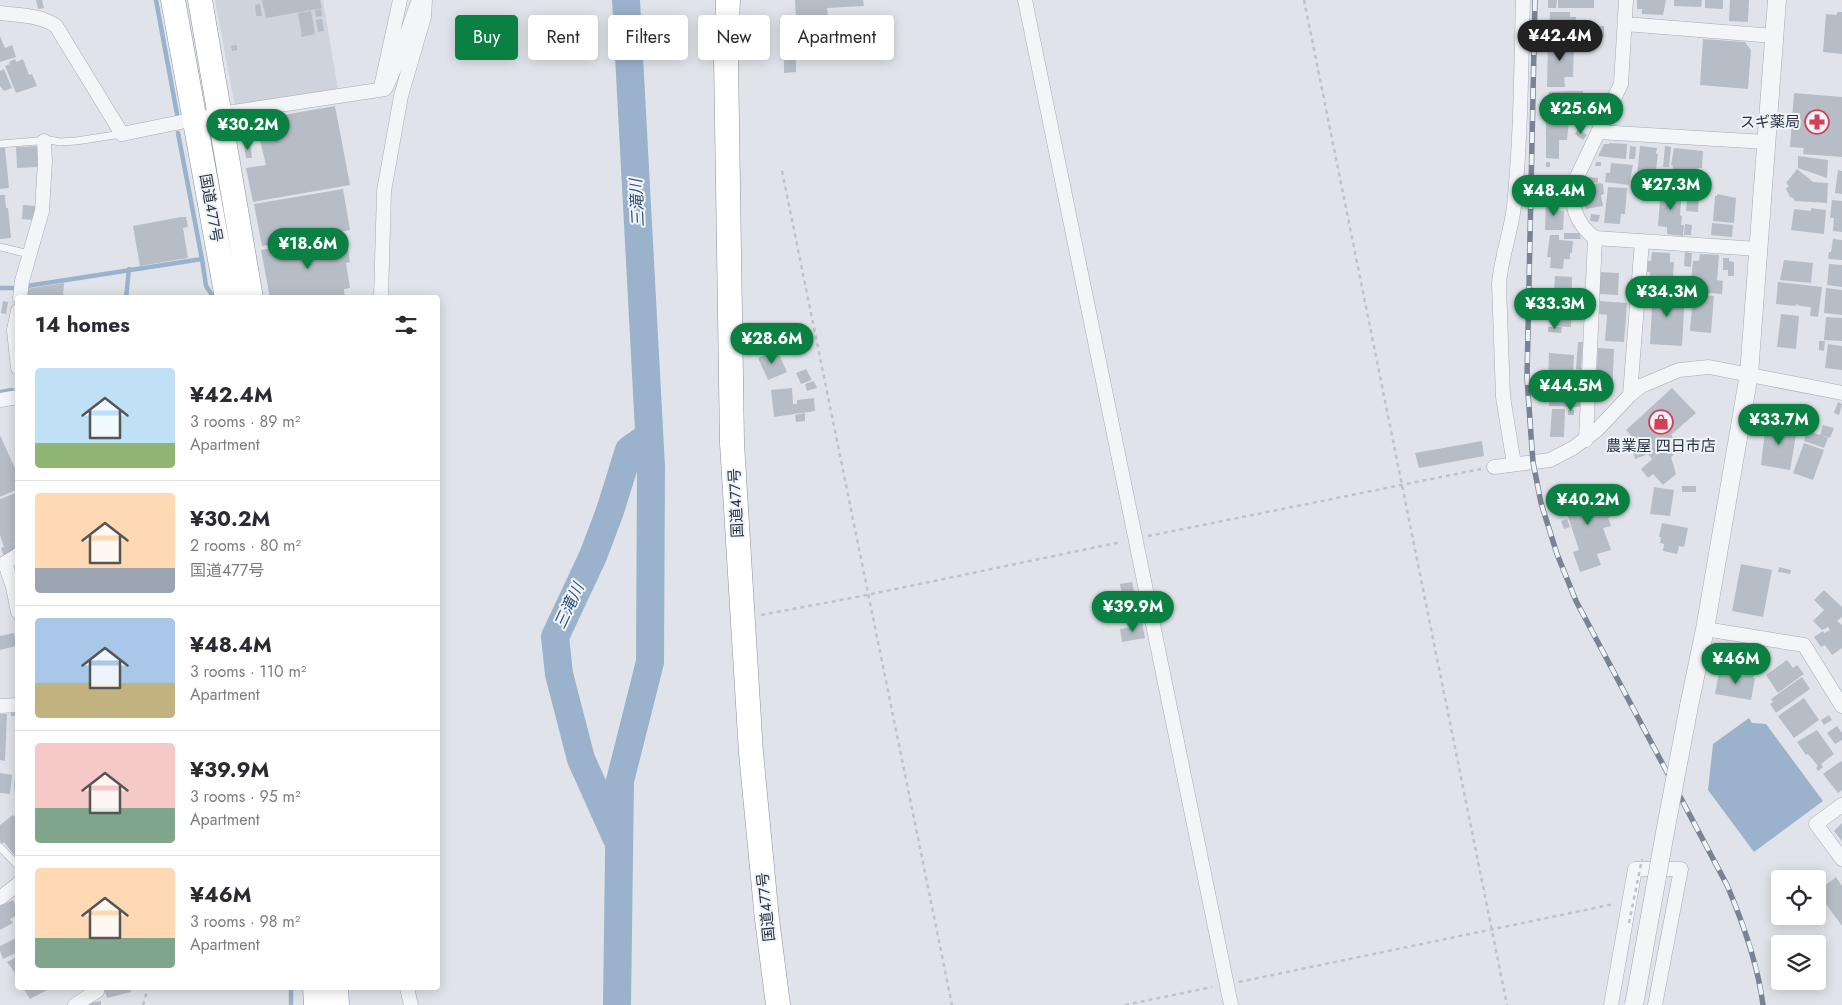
<!DOCTYPE html>
<meta charset="utf-8">
<style>
:root{--surface:#fff;--page:#f7f7f7;--text:#2b2b33;--muted:#7c7c81;--line:#e1e1e2;--accent:#0b8043}
body{margin:0;font-family:Jost,"Noto Sans JP",sans-serif;background:var(--page);color:var(--text);height:100vh;display:flex;flex-direction:column;font-size:19px;white-space:nowrap}
*{box-sizing:border-box;margin:0}
p{font-size:16px;color:var(--muted)}
.icon{flex:none;width:28px;height:28px;fill:none;stroke:currentColor;stroke-width:2;stroke-linecap:round;stroke-linejoin:round}
.map{position:relative;flex:1;overflow:hidden}
.sheet{position:absolute;left:15px;top:295px;width:425px;height:695px;display:flex;flex-direction:column;background:var(--surface);border-radius:5px;box-shadow:0 2px 12px #0003}
.sheet>*{flex:none}
.banner{position:absolute;left:455px;top:15px;width:475px;height:45px;display:flex;gap:10px}
.controls{position:absolute;left:1771px;top:870px;display:grid;gap:10px}
.controls a{display:grid;place-items:center;width:55px;height:55px;border-radius:5px;background:var(--surface);box-shadow:0 2px 12px #0003;font-size:25px}
.price{position:absolute;translate:-50% -42px;padding:0 11px;border-radius:18px;background:var(--accent);color:#fff;font-size:16px;line-height:32px;filter:drop-shadow(0 1px 2px #0008)}
.price::after{content:'';position:absolute;left:50%;top:30px;width:15px;height:11px;margin-left:-8px;background:inherit;clip-path:polygon(0 0,100% 0,50% 100%)}
.price.selected{background:#222;color:#fff}
ul{padding:0;list-style:none}
li{display:flex;align-items:center;gap:15px;height:125px;padding:0 20px}
li+li{border-top:1px solid var(--line)}
li span{display:grid;place-items:center;flex:none;width:140px;height:100px;border-radius:5px;color:#555}
li>.icon{margin-inline-start:auto}
span .icon{width:60px;height:60px;fill:#fffc;stroke-width:1}
li b{font-size:21px}
h2{display:flex;justify-content:space-between;align-items:center;height:60px;padding:0 20px;font-size:21px}
.tag{padding:0 18px;border-radius:5px;background:var(--surface);box-shadow:0 2px 12px #0003;font-size:18px;line-height:45px}
.tag.selected{background:var(--accent);color:#fff}
.map>svg:first-child{display:block}
</style>
<div class="map">
<svg width="1842" height="1005" viewBox="0 0 1842 1005">
<rect width="100%" height="100%" fill="#e0e4ea"/>
<path fill="#ced3dc" d="M215,0h108l15,89 -103,18z"/>
<path fill="#9ab2cb" d="M1749,718l3,5 14,1 57,77 -69,51 -46,-62 5,-46z"/>
<g fill="none" stroke-linecap="round" stroke-linejoin="round">
<path stroke="#9ab2cb" stroke-width="4.5" d="M156,0l21,114
M178,133l24,126 4,27 8,12
M0,288h14l188,-29
M126,298l3,-29
M0,392l12,-2
M291,988v17"/>
<path stroke="#9ab2cb" stroke-width="28" d="M616,837l-35,-78 -22,-85 -4,-37 38,-81 17,-45 19,-61 20,-14
M617,1005l3,-224 30,-119 1,-195 -25,-467"/>
</g>
<path fill="#b7bdc7" d="M36,0h6l2,8 -6,1z
M262,0h58l2,8 -56,10z
M795,0h68l1,6 -37,2 1,9 -32,2z
M1548,0h9l-1,8h-8z
M1558,0h36v8h-36z
M1637,0h29l-3,15 -21,-1v-5h-5z
M1674,0h28l-1,7 -27,-1z
M1705,0h18v9l-18,-1z
M1730,0h19l-1,22 -19,-1z
M260,4l2,12h-6l-1,-11z
M321,9l1,7 -6,1 -1,-7z
M311,11l4,23 -13,3 -4,-24z
M1550,12h20v5h6v19h-27z
M1837,12h5v42l-19,-2 3,-38 11,1z
M322,19l2,12 -6,1 -2,-12z
M1594,26h10v11h-10z
M0,36l5,12 7,-3 4,12 -16,5z
M1703,39l42,3 6,8 -3,39 -48,-4z
M1548,40l26,1 -1,36h-9l1,10h-18z
M237,45v5l-5,1 -1,-5z
M784,45h12v27l-12,1z
M15,59l1,3 7,-3 6,16 3,-1 5,12 -21,7 -11,-27 5,-2 -1,-2z
M4,69l8,19 -8,3 -4,-5v-15z
M1569,91h14v13h-11v13l-23,-1v-24z
M1794,93l48,4v60l-39,-3 1,-6 -14,-1z
M335,106l15,79 -97,17 -7,-34 20,-3 -11,-45z
M1546,122h23l-2,18h-8v19l-13,-1z
M1578,129l9,6 -4,5 -8,-6z
M250,143l2,15h-6l-2,-14z
M1609,143l18,1 -1,15 -28,-3 6,-12h5z
M40,146v13h-3l1,8 -21,1 -1,-21z
M1630,146l6,1 -1,12h-6z
M1640,146l17,2 -1,6h2l-4,32 -18,-1z
M1665,146l6,1 -2,20h-6z
M0,148h5l4,40 -9,1z
M1674,148l29,3 -1,17h-4l-2,20 -25,-2 2,-20 -2,-1z
M1798,156l30,4 -1,18 -29,-10z
M1546,162h4v5h-4z
M1596,162h5v4h-6z
M1611,163l22,2 -4,20 -24,-3 1,-9h4z
M1664,169l7,1 -1,15 -8,-1z
M1797,169l16,13 15,1 -1,20 -32,-2 -2,-3 -3,-1 -4,-8 3,-3 -3,-3z
M1838,170l4,1v23l-7,-1z
M1588,177l10,1v5l-11,-1z
M1600,183l3,1 1,10 -3,1 2,11 -17,3 -3,-24z
M1608,187l19,1 -2,26h-4l-1,10 -16,-1z
M1553,188l10,2 -1,6 -12,-3z
M1661,188l21,1 -2,26 2,1 -1,9h3l-1,11 -16,-2v-7l-9,-1z
M343,189l7,41 -88,16 -8,-42z
M1688,191h11l-1,21 -12,-1z
M1717,194l19,4 -2,25 -21,-2 2,-25h2z
M0,195h5l1,13h2l3,30 -11,1z
M1832,200l10,1v31l-9,-1 1,-13h-4z
M1546,202h12v8l6,1 -1,19h-18z
M23,205l14,1 -2,14 -13,-1z
M1811,208l15,2 -2,24 -33,-4 3,-21 17,2z
M1591,214l9,1 -2,7 -8,-1z
M181,217h5l2,10 -5,1 5,30 -48,8 -7,-40z
M1712,223l21,2 -1,12 -21,-2z
M1685,224l7,1 -1,10h-7z
M1564,233h15l2,6h-17z
M1550,235h9v5l14,1 -1,12h-2v6h-6l-1,10 -13,-1 1,-11h-4z
M346,236l4,26 -4,1 4,25 -6,1 1,9h-75l-9,-48z
M1833,239l9,1v20l-14,-1 1,-7h2z
M1652,252l18,1v9h4l-2,28 -23,-2 1,-16h-3l1,-11h3z
M1685,252l7,1 -1,14 -7,-1z
M1700,254l19,1 -2,25 6,1 -1,13 -32,-3 3,-30h6z
M1723,258h6v3l5,1v14h-6v-6h-5z
M1784,260l29,3 -2,20 -31,-3z
M1829,264l13,1v22l-15,-2z
M1600,272l19,1 -1,22 -19,-1z
M1555,276l17,1 -1,50 -19,-1z
M1778,282l44,5 -4,30 -8,-1 1,-9 -12,-1v-1l-3,-1v2l-20,-2z
M64,283l-1,15h-38l1,-9z
M1826,288l16,2v25l-18,-2z
M1653,289l32,3 -3,54 -32,-2z
M1693,294l21,2 -3,37 -21,-2z
M3,301l5,1 -2,12 -5,-1z
M1600,301l27,2 -3,39 -19,-1 2,-26 -8,-1z
M1781,314l18,2 -3,33 -19,-2z
M1826,317l16,1v23l-18,-1z
M1548,327h14l-1,6 -13,-1z
M1819,341h6l-1,10 -5,-1z
M1578,342h5l-2,28 -5,-1z
M1828,344l14,2v24l-17,-2z
M1598,348l16,1 -2,46 -17,-1z
M777,350l10,22 -19,8 -10,-22z
M1549,353l25,2 -1,24 -25,-1z
M806,369l6,11 -11,4 -5,-11z
M814,381l3,7 -10,3 -2,-7z
M1562,386l19,1 -1,20 -31,-1 1,-17 12,1z
M792,388l1,16h4v-4l17,-2 1,13 -41,6 -3,-27z
M1672,388l24,25 -25,22 3,3 -22,21 -4,-5 -13,5 -5,-17 5,-1 -9,-11z
M1838,402l4,2 -3,11 -5,-2z
M1552,409h13l-1,28h-14z
M1568,410h6v5h-6z
M805,413v8l-9,1 -1,-7z
M1779,421l11,1 -1,6 8,2 -7,40 -29,-5 5,-43 7,1v2l5,1z
M1823,425l11,3 -4,10 -9,-3 7,3 -4,10 -20,-7 3,-10 13,4z
M0,435l18,40v14l-18,8z
M1676,438l7,8 -12,11 5,17 -13,11 -10,-11 -5,4 -7,-9z
M1482,441l2,15 -65,12 -4,-15z
M1804,443l20,7 -11,30 -20,-7z
M1598,486l13,31 -3,1 3,8 -8,2 8,22 -14,4 4,11 -21,7 -7,-20 6,-2 -17,-52z
M1682,486h14v6h-14z
M1654,487l20,3 -4,26 -20,-2z
M16,493l2,6v43l-4,1 3,9 -13,5 -3,-9 3,-1 -4,-12v-36z
M1567,519l3,8 -6,2 -3,-8z
M1662,523l26,5 -4,19 -5,-1 -2,8 -14,-3 1,-7 -4,-1 1,-6h-2z
M1741,564l31,6 -9,47 -31,-6z
M1779,567l12,3 -1,4 -12,-2z
M1132,582l4,18 -13,2 -3,-18z
M1824,590l18,17v10l-5,4 5,4v23l-10,7 -7,-10 -4,2 -7,-10 9,-6 1,2 6,-3 -2,-3 -6,3 -9,-9 11,-11 -10,-10z
M1142,623l3,15 -23,4 -2,-13 17,-3 -1,-2z
M14,633l2,13 -16,4v-14z
M1787,660l6,8 4,-3 7,9 -26,19 -12,-18z
M1745,670l10,1 -2,7h2l-4,22 -36,-6 4,-22 25,4z
M1802,677l8,12 -34,24 -6,-9 3,-2 -2,-3z
M1804,698l15,22 -25,18 -16,-22z
M11,711h7v5h-7z
M0,714h7l-2,47 -5,-1z
M1829,715l3,5 -8,5 -3,-5z
M1837,726l5,7v7l-7,4 -8,-11z
M1817,730l17,24 -13,10 2,3 -5,4 -2,-3 2,-2 -10,-12 -2,1 -9,-13z
M1841,761l1,1v28l-4,3 -15,-19z
M0,773l12,2 -2,19 -10,-1z
M14,782h4v27h-2z
M13,815l5,6v39l-14,-18 -2,2 -2,-3v-16z
M1842,823v18l-8,-10z
M1836,877l6,9v40l-24,-33v-2z
M13,900l5,9 -1,6 -7,4 3,4 -13,7v-24z
M18,937v15l-15,7 -3,-8v-5z
M18,956v21l-11,-15z
M23,988h28l-21,11z
M104,988h26l1,4 -24,6z
M101,1001v4h-12v-2z"/>
<g fill="none" stroke-linecap="round" stroke-linejoin="round">
<g stroke="#a5abb4" stroke-width="8">
<path id="service" d="M0,144l50,-4 10,2 16,-1 46,-7
M0,247l29,7
M0,847l18,19"/>
</g>
<g stroke="#a5abb4" stroke-width="15">
<path id="minor" d="M1025,0l206,1005
M1626,0l-5,84 -46,97c-7,22 2,44 20,57l163,11
M0,13c18,2 41,2 56,13l66,108 98,-20 165,-25c15,-28 22,-60 34,-89
M1625,24l149,12
M381,87l19,-87
M1598,132l168,10
M20,298l2,-17 20,-70 3,-50 -1,-20
M381,298l3,-107 17,-95 23,-79 1,-17
M18,311l-4,19 4,38
M1630,395l12,-154
M0,400l18,-3
M1586,440l9,-202
M1514,464l-11,-67 -4,-113c2,-27 12,-51 15,-78 7,-68 7,-137 9,-206
M1494,467l56,-7 23,-12 24,-18 33,-35 11,-9 38,-16 30,-3 133,26
M18,555l-13,8 8,24 5,25
M1705,629l99,16 38,61
M0,706l18,-1
M1842,805l-26,19 26,35
M0,898l18,-14
M407,988l4,17
M75,1005l22,-14 -1,-3
M1611,1005l24,-136h46l-26,136"/>
</g>
<g stroke="#a5abb4" stroke-width="19">
<path id="tertiary" d="M1689,706l16,-77 44,-255 28,-374"/>
</g>
<g stroke="#8791a1" stroke-width="25">
<path id="trunk" d="M173,0l54,298
M200,0l51,298
M728,0l-2,58 6,385 19,310 16,166 11,86
M315,988l1,17
M336,988l1,17"/>
</g>
<path stroke="#bec2c9" stroke-width="2.5" stroke-dasharray="4 4" stroke-linecap="butt" d="M1304,0l203,1005
M782,171l170,834
M1148,536l333,-67
M761,615l106,-20 254,-53
M1239,982l375,-78
M143,1005l5,-17
M1125,1005l87,-18"/>
<use href="#service" stroke="#f3f5f8" stroke-width="7"/>
<use href="#minor" stroke="#f3f5f8" stroke-width="14"/>
<use href="#tertiary" stroke="#f3f5f8" stroke-width="18"/>
<use href="#trunk" stroke="#fff" stroke-width="24"/>
<g stroke="#798394" stroke-width="5.5">
<path id="rail" d="M1535,0l-8,378 4,57 2,27 8,41 16,51 19,47 151,284c16,38 31,79 36,120"/>
</g>
<use href="#rail" stroke="#f0f3f7" stroke-width="4" stroke-dasharray="11" stroke-linecap="butt"/>
<g stroke="#a5abb4" stroke-width="19" stroke-linecap="butt">
<path id="tertiary-bridge" d="M1634,1005l32,-178 23,-121"/>
</g>
<path stroke="#bec2c9" stroke-width="2.5" stroke-dasharray="4 4" stroke-linecap="butt" d="M1629,923l13,-64"/>
<use href="#tertiary-bridge" stroke="#f3f5f8" stroke-width="18"/>
</g>
<defs>
<g id="pharmacy-ring" transform="scale(1.25)"><circle r="9.5" fill="#f0f3f7" stroke="#d44056" stroke-width="1.5"/><path d="M-2-6h4v4h4v4h-4v4h-4v-4h-4v-4h4Z" fill="#d44056"/></g>
<g id="shop-ring" transform="scale(1.25)"><circle r="9.5" fill="#f0f3f7" stroke="#d44056" stroke-width="1.5"/><path d="M-5-2.5h2.3a2.7 3.5 0 0 1 5.4 0H5L5.5 6h-11ZM-1.5-2.5h3a1.5 2.3 0 0 0-3 0Z" fill="#d44056"/></g>
</defs>
<g fill-rule="evenodd">
<use href="#pharmacy-ring" x="1817" y="122"/>
<use href="#shop-ring" x="1661" y="422"/>
</g>
<g text-anchor="middle" dominant-baseline="central" stroke-width="4" stroke-linejoin="round" paint-order="stroke">
<g font-size="15" fill="#283242" stroke="#f0f3f7" text-anchor="end">
<text x="1800" y="122">スギ薬局</text>
<text x="1661" y="446" text-anchor="middle">農業屋 四日市店</text>
</g>
<g font-size="15" fill="#283242" stroke="#f0f3f7">
<text transform="translate(211 208) rotate(80)">国道477号</text>
<text transform="translate(736 503) rotate(-93)">国道477号</text>
<text transform="translate(766 907) rotate(-96)">国道477号</text>
</g>
<g font-size="16" font-style="italic" fill="#305078" stroke="#f0f3f7">
<text transform="translate(637 203) rotate(-93)">三滝川</text>
<text transform="translate(569 606) rotate(-65)">三滝川</text>
</g>
</g>
</svg>
<div class="controls">
<a><svg class="icon" aria-label="locate" viewBox="0 0 24 24"><circle cx="12" cy="12" r="6"/><path d="M12 2v4M12 18v4M2 12h4M18 12h4"/></svg></a>
<a><svg class="icon" aria-label="layers" viewBox="0 0 24 24"><path d="M12 4l9 5-9 5-9-5zM3 14l9 5 9-5"/></svg></a>
</div>
<b class="price selected" style="left:1560px;top:62px">¥42.4M</b>
<b class="price" style="left:1581px;top:135px">¥25.6M</b>
<b class="price" style="left:248px;top:151px">¥30.2M</b>
<b class="price" style="left:1671px;top:211px">¥27.3M</b>
<b class="price" style="left:1554px;top:217px">¥48.4M</b>
<b class="price" style="left:308px;top:270px">¥18.6M</b>
<b class="price" style="left:1667px;top:318px">¥34.3M</b>
<b class="price" style="left:1555px;top:330px">¥33.3M</b>
<b class="price" style="left:772px;top:365px">¥28.6M</b>
<b class="price" style="left:1571px;top:412px">¥44.5M</b>
<b class="price" style="left:1779px;top:446px">¥33.7M</b>
<b class="price" style="left:1588px;top:526px">¥40.2M</b>
<b class="price" style="left:1133px;top:633px">¥39.9M</b>
<b class="price" style="left:1736px;top:685px">¥46M</b>
<div class="banner">
<a class="tag selected">Buy</a>
<a class="tag">Rent</a>
<a class="tag">Filters</a>
<a class="tag">New</a>
<a class="tag">Apartment</a>
</div>
<section class="sheet">
<h2>14 homes<svg class="icon" aria-label="filters" viewBox="0 0 24 24"><path d="M4 7h16M4 17h16"/><circle cx="9" cy="7" r="2"/><circle cx="15" cy="17" r="2"/></svg></h2>
<ul>
<li><span style="background:linear-gradient(#bfe0f5 75%,#8fb573 0)"><svg class="icon" aria-label="home" viewBox="0 0 24 24"><path d="M3 11l9-7 9 7M6 9v11h12V9"/></svg></span><div><b>¥42.4M</b><p>3 rooms · 89 m²</p><p>Apartment</p></div></li>
<li><span style="background:linear-gradient(#ffd9b3 75%,#9aa5b1 0)"><svg class="icon" aria-label="home" viewBox="0 0 24 24"><path d="M3 11l9-7 9 7M6 9v11h12V9"/></svg></span><div><b>¥30.2M</b><p>2 rooms · 80 m²</p><p>国道477号</p></div></li>
<li><span style="background:linear-gradient(#a9c7e8 65%,#c2b280 0)"><svg class="icon" aria-label="home" viewBox="0 0 24 24"><path d="M3 11l9-7 9 7M6 9v11h12V9"/></svg></span><div><b>¥48.4M</b><p>3 rooms · 110 m²</p><p>Apartment</p></div></li>
<li><span style="background:linear-gradient(#f6c9c9 65%,#7fa58c 0)"><svg class="icon" aria-label="home" viewBox="0 0 24 24"><path d="M3 11l9-7 9 7M6 9v11h12V9"/></svg></span><div><b>¥39.9M</b><p>3 rooms · 95 m²</p><p>Apartment</p></div></li>
<li><span style="background:linear-gradient(#ffd9b3 70%,#7fa58c 0)"><svg class="icon" aria-label="home" viewBox="0 0 24 24"><path d="M3 11l9-7 9 7M6 9v11h12V9"/></svg></span><div><b>¥46M</b><p>3 rooms · 98 m²</p><p>Apartment</p></div></li>
</ul>
</section>
</div>
